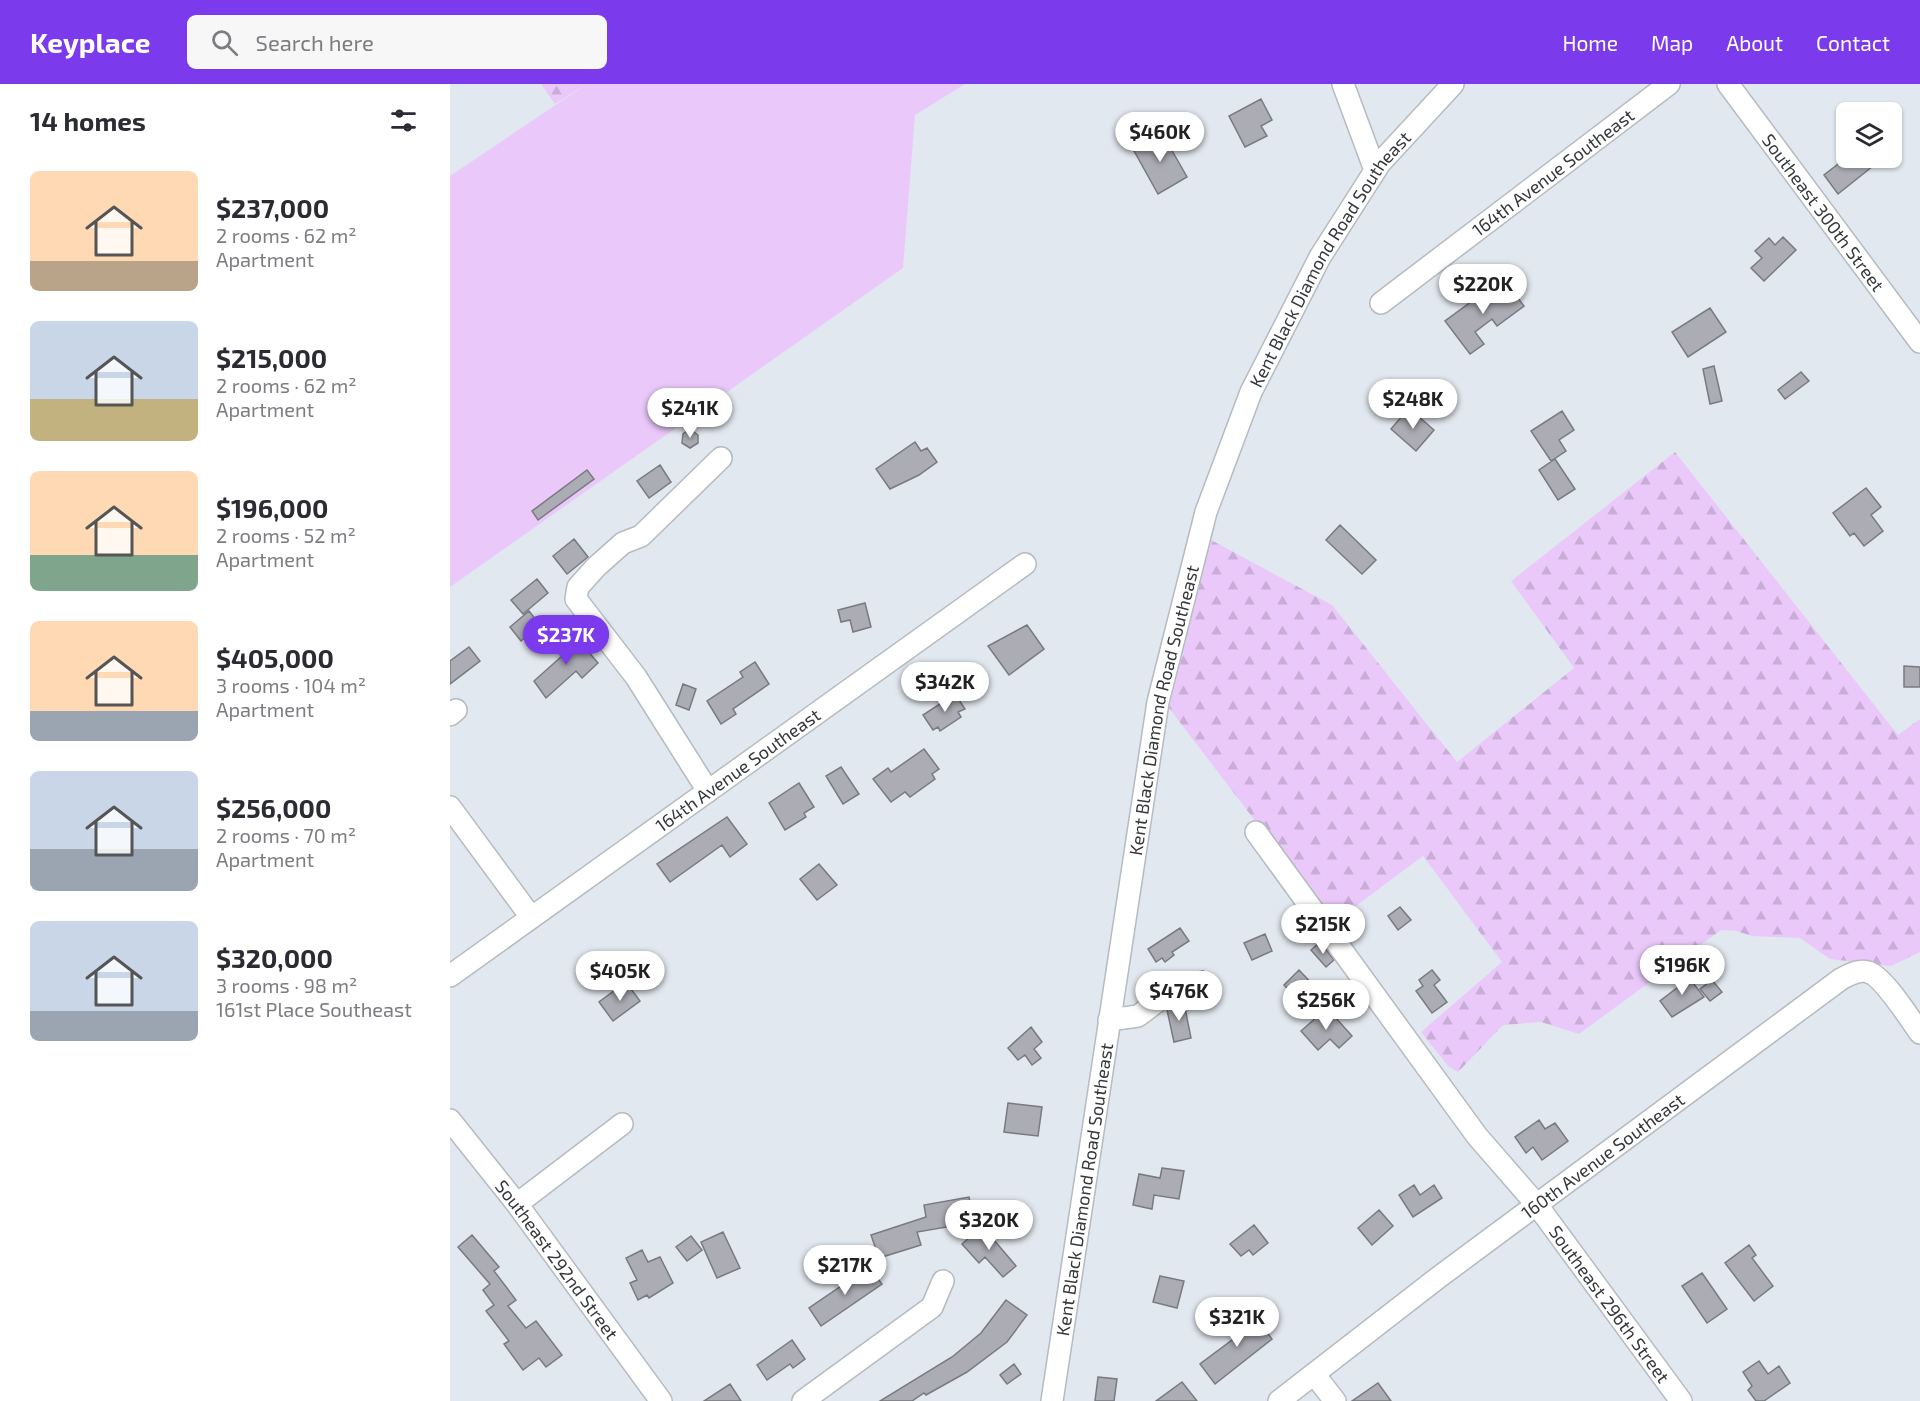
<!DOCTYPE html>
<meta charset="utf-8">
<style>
:root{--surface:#fff;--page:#f7f7f7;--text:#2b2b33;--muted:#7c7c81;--accent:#7c3aed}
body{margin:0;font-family:"Exo 2",sans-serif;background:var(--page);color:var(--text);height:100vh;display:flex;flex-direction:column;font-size:22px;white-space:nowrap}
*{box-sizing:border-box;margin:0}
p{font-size:20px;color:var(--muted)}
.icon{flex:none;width:33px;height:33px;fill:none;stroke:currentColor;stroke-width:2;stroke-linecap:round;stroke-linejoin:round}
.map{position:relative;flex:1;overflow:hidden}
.drawer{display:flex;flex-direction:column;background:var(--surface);width:450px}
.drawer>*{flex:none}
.tools{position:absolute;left:1386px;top:18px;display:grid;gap:12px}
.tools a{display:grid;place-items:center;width:66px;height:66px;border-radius:9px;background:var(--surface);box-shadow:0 2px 4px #0004;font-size:30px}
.price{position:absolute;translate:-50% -51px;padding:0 14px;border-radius:21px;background:#fff;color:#222;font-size:20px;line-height:39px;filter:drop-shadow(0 2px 3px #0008)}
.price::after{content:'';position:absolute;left:50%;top:36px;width:18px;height:14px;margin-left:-9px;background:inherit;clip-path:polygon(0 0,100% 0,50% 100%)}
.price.on{background:var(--accent);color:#fff}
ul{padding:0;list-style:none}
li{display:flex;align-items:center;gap:18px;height:150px;padding:0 30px}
li span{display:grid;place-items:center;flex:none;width:168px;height:120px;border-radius:9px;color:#555}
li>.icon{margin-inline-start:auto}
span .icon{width:72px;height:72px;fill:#fffc;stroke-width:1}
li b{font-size:26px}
h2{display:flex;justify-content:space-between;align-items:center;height:72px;padding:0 30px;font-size:26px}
header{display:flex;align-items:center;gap:36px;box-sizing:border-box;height:84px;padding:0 30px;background:var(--accent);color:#fff}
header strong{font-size:28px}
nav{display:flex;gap:33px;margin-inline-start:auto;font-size:21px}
.search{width:420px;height:54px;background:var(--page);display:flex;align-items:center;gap:15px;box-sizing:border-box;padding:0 21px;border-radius:9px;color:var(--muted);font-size:22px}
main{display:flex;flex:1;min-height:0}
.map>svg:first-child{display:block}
</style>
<header>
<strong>Keyplace</strong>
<div class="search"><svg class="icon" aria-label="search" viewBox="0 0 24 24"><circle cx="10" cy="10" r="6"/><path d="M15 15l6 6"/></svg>Search here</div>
<nav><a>Home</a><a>Map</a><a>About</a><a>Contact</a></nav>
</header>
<main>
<section class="drawer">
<h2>14 homes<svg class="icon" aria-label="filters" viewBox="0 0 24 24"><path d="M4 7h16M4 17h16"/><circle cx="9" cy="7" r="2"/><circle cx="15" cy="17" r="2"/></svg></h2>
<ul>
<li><span style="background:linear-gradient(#ffd9b3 75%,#b9a48a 0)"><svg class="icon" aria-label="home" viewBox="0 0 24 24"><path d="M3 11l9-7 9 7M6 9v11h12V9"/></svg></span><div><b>$237,000</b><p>2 rooms · 62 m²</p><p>Apartment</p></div></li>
<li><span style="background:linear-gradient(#c9d6e8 65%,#c2b280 0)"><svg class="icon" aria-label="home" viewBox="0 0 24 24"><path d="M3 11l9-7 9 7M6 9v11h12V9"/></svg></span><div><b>$215,000</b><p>2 rooms · 62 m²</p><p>Apartment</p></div></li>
<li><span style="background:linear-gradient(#ffd9b3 70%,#7fa58c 0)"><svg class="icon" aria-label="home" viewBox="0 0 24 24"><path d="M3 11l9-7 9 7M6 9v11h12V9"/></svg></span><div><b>$196,000</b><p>2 rooms · 52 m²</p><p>Apartment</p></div></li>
<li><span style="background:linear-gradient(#ffd9b3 75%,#9aa5b1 0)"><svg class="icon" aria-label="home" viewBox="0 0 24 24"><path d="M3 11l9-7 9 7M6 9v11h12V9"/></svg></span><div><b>$405,000</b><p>3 rooms · 104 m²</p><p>Apartment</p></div></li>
<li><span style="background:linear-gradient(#c9d6e8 65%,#9aa5b1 0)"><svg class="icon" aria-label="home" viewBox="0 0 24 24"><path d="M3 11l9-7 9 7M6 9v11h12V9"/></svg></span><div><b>$256,000</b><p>2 rooms · 70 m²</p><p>Apartment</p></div></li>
<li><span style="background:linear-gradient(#c9d6e8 75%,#9aa5b1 0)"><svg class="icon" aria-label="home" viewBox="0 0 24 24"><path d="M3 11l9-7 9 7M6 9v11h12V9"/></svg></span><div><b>$320,000</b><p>3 rooms · 98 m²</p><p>161st Place Southeast</p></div></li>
</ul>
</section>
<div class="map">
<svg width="1470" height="1317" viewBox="0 0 1470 1317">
<defs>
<pattern id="forest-firs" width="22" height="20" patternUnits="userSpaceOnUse" patternTransform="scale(1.5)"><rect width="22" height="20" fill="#eac9fa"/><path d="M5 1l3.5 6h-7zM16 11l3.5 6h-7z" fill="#c9add7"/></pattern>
</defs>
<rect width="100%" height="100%" fill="#e2e8ef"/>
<path fill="#eac9fa" d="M137,0h378l-50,31 -12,153 -453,319v-411z"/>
<path fill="url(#forest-firs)" d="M91,0h46l-32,20z
M1225,368l223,283 22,-16v233l-29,14 -61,-7 -30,-21 -48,-2 -16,-5 -15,-1 -142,104 -38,-12 -38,3 -45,47 -10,-6 -27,-34 81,-70 -79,-106 -90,67 -164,-215 42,-168 121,65 125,157 117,-94 -63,-87z"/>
<path fill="#acacb4" stroke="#797980" stroke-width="1.5" d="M811,15l11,21 -11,6 6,10 -22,11 -16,-31z
M712,49l25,44 -29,17 -25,-45z
M1396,74h37l-45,36 -14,-19z
M1333,153l13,13 -32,31 -13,-13 11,-10 -7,-7 14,-13 6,7z
M1048,198l9,12 5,-4 12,16 -27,20 -5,-7 -17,13 9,12 -14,10 -25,-33z
M1260,224l16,24 -38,25 -16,-25z
M1264,282l8,35 -12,3 -7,-35z
M1351,288l8,9 -24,18 -7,-9z
M959,324l25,22 -18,21 -25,-22z
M1112,327l12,19 -15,10 7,11 -15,10 -20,-30z
M240,345l8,6v8l-8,5 -8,-5 1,-9z
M465,358l6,9 6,-3 10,14 -18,13 -29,14 -14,-20z
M1105,375l20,30 -17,11 -19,-30z
M210,381l11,17 -22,16 -12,-17z
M137,386l7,9 -56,41 -6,-9z
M1416,404l15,19 -10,8 12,16 -19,15 -10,-13 -4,3 -17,-23z
M890,441l36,35 -14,14 -36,-34z
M124,455l14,18 -21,17 -14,-18z
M87,495l11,14 -25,21 -12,-14z
M415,519l6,24 -18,5 -3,-12 -9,2 -3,-12z
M79,527l11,14 -19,16 -11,-14z
M577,541l17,24 -35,26 -21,-29z
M124,551l24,28 -16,15 -6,-7 -30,27 -12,-17 28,-25 -6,-6z
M19,563l11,14 -30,23v-23z
M305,578l14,22 -36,25 3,5 -15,10 -14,-23 36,-24 -3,-5z
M1454,582l16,1v20h-16z
M233,600l13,5 -7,21 -13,-5z
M505,610l10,15 -7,3 3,5 -21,14 -2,-4 -5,3 -10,-15z
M474,665l15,20 -7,5 3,5 -25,18 -5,-5 -14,10 -18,-23 15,-11 3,4z
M391,683l18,27 -16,10 -17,-28z
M349,699l15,24 -10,6 2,4 -21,13 -16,-27z
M277,733l20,27 -17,13 -8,-12 -52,37 -13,-18z
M369,780l18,21 -20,15 -17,-21z
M950,823l11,13 -13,10 -10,-14z
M730,844l9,13 -17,11 2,3 -9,7 -3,-4 -6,4 -8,-13z
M815,850l7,17 -20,9 -8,-17z
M870,858l14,18 -8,7 -15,-17z
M849,886l18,19 -16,14 -17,-18z
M982,886l8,10 -6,5 13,17 -15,11 -16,-22 7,-5 -4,-6z
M753,887l3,18 -21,4 -3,-18z
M1236,890l18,23 -32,20 -12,-16 18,-14 -4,-5z
M1262,896l10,12 -12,9 -10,-12z
M176,898l14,19 -27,20 -14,-19z
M733,914l8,40 -17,4 -7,-32z
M877,924l25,28 -13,12 -9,-9 -12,11 -17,-19z
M581,943l11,15 -8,7 7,9 -9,7 -7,-10 -7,5 -10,-12z
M558,1019l34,4 -4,29 -34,-4z
M1089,1036l6,9 10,-6 13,18 -26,19 -9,-13 -7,6 -11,-16z
M712,1084l22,3 -5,28 -25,-4 -2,14 -19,-4 6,-31 21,4z
M964,1101l6,10 14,-10 8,13 -29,19 -14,-22z
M519,1113l3,17 -26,5 1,8 -30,5 4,13 -42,13 -8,-23 55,-18 -2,-12z
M929,1126l14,16 -21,19 -14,-17z
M804,1141l14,18 -15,12 -4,-5 -8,6 -11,-12z
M532,1142l34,40 -13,11 -18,-20 -6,6 -17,-19z
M273,1148l17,36 -23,10 -16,-36z
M22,1151l27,32 -5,4 22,29 -8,6 18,22 10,-7 26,34 -16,12 -7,-9 -16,12 -19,-26 5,-3 -23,-30 8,-6 -11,-15 7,-6 -32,-37z
M241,1152l11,14 -15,11 -11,-14z
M1299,1161l7,10 -4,3 21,28 -19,15 -29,-38z
M192,1166l6,12 12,-5 13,26 -24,15 -2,-3 -9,5 -8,-17 7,-3 -11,-22z
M419,1183l13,17 -61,42 -12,-18z
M1252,1189l25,36 -20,14 -25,-37z
M710,1192l24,5 -7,27 -24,-6z
M556,1216l21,15 -20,27 -40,30 -41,23 -2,-2 -12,8h-32l72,-44 29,-24z
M799,1225l23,30 -57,45 -15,-20 44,-33 -9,-12z
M342,1256l13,19 -12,9 -3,-4 -23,16 -10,-15z
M1309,1277l9,13 11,-8 11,17 -26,18h-8l-8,-11 4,-4 -9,-14z
M564,1280l7,10 -14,10 -7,-9z
M648,1293l19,2 -3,22h-19z
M732,1298l15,19h-41z
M928,1299l13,18h-39z
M280,1300l11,17h-37z"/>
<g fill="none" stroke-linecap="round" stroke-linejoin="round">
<g stroke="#b5bbc1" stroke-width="24">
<g id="minor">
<path d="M893,0l32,86"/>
<path id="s1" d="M1278,0l192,258"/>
<path id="s2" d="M931,219l288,-219"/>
<path d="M0,631l6,-5"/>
<path d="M258,707l-72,-114 -60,-78 2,-12 18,-20 27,-24 18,-7 80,-78"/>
<path d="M0,723l81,110"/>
<path id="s3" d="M806,748l221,304 60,69 144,196"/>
<path id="s4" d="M0,892l575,-412"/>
<path d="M659,936l29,-4 33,-25"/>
<path id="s5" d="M0,1036l67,84 144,197"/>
<path d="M67,1120l105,-80"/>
<path d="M864,1290l21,27"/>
<path d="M353,1317l129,-94 11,-26"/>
<path id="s6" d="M602,1317l106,-699 48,-190 45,-120 69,-135 60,-94 73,-79"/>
<path id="s7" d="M829,1317l160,-124 402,-298c8,-4 17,-10 27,-7 15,4 42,47 52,61"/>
</g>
</g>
<use href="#minor" stroke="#fff" stroke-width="21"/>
</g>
<g text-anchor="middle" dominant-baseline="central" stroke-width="5" stroke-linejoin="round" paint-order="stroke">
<g font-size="18" fill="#35373a" stroke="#eff5fc">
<text stroke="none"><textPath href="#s2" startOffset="216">164th Avenue Southeast</textPath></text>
<text stroke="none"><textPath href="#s1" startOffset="160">Southeast 300th Street</textPath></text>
<text stroke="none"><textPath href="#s6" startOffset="1186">Kent Black Diamond Road Southeast</textPath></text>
<text stroke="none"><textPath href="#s6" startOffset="700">Kent Black Diamond Road Southeast</textPath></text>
<text stroke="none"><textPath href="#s4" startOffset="354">164th Avenue Southeast</textPath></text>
<text stroke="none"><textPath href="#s7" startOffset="406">160th Avenue Southeast</textPath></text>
<text stroke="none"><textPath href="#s6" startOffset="214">Kent Black Diamond Road Southeast</textPath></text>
<text stroke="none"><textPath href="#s5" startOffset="176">Southeast 292nd Street</textPath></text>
<text stroke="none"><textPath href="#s3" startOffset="590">Southeast 296th Street</textPath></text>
</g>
</g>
</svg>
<div class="tools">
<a><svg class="icon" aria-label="layers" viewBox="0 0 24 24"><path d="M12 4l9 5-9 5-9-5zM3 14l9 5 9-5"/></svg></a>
</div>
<b class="price" style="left:710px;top:79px">$460K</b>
<b class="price" style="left:1033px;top:231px">$220K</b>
<b class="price" style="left:963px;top:346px">$248K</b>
<b class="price" style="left:240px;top:355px">$241K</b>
<b class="price on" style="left:116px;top:582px">$237K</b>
<b class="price" style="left:495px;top:629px">$342K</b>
<b class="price" style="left:873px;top:871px">$215K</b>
<b class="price" style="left:1232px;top:912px">$196K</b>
<b class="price" style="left:170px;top:918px">$405K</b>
<b class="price" style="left:729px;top:938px">$476K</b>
<b class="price" style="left:876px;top:947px">$256K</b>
<b class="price" style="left:539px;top:1167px">$320K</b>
<b class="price" style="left:395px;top:1212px">$217K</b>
<b class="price" style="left:787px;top:1264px">$321K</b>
</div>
</main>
